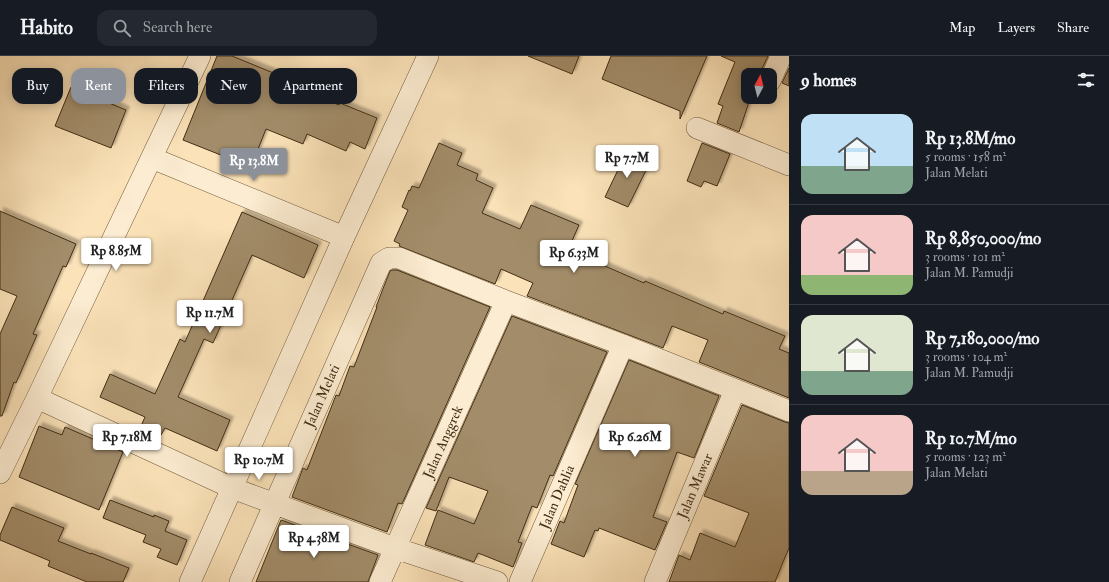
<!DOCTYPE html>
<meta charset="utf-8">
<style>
:root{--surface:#171b24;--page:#242831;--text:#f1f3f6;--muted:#9ea1a6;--line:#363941;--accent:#8c9099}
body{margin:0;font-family:"IM FELL Double Pica",serif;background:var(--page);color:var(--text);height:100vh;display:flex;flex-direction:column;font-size:15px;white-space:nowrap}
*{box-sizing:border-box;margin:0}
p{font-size:13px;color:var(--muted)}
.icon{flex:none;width:22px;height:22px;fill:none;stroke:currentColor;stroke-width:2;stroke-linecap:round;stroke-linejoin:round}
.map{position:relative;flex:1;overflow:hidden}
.drawer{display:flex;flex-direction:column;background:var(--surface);width:320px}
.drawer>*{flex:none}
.hud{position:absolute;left:12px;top:12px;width:380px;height:36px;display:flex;gap:8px}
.needle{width:26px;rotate:7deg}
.buttons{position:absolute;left:741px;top:12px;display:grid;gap:8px}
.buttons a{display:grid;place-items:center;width:36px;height:36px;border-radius:8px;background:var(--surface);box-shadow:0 2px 10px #0003;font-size:20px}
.price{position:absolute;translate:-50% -34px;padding:0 9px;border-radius:4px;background:#fff;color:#222;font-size:13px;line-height:26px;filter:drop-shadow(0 1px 2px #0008)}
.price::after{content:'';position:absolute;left:50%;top:24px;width:12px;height:9px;margin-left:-6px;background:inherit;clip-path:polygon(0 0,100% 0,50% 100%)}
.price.active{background:var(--accent);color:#fff}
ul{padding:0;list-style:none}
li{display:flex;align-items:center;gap:12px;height:100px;padding:0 12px}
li+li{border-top:1px solid var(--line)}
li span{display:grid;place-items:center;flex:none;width:112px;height:80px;border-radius:12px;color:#555}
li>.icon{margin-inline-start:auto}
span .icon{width:48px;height:48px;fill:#fffc;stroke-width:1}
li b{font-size:17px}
h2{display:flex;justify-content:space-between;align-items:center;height:48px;padding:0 12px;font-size:17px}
.chip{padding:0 14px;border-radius:12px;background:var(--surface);box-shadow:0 2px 10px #0003;font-size:14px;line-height:36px}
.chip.active{background:var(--accent);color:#fff}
header{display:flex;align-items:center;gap:24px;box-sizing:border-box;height:56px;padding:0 20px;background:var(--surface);border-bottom:1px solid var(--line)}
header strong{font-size:19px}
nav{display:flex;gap:22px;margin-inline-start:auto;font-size:14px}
.search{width:280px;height:36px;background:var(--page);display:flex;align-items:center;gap:10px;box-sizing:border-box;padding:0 14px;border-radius:12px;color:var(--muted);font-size:15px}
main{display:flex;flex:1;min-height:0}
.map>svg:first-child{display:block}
</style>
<header>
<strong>Habito</strong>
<div class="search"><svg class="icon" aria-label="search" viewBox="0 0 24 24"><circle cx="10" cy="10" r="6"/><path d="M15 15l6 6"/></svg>Search here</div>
<nav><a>Map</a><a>Layers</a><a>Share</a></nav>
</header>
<main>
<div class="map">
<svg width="789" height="526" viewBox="0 0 789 526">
<defs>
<filter id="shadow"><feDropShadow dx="3.5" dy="-3.5" stdDeviation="1" flood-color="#0004"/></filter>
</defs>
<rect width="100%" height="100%" fill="#fbe2b8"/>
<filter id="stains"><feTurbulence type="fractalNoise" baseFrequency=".005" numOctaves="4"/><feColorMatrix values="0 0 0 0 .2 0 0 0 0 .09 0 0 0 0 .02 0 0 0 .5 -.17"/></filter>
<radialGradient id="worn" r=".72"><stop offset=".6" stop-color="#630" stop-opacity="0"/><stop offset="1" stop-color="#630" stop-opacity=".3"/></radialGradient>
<path fill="#a28c69" stroke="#422e13" filter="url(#shadow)" d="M217,0h15l61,25 -2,4 48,20 1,-2 37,15 -12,31 -15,-7 -4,9 -39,-17 -4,10 -37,-15 -15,38 -68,-27z
M528,0h51l-7,18z
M611,0h96l-27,63v-8l-78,-32z
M721,0h47l-8,17 -12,-5v37l-9,27 -22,-9 6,-17 -5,-2 17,-42z
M789,12v18l-7,-3z
M71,31l55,23 -15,38 -56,-22z
M439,87l23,10 -5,12 21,9 -2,6 17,8 -11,25 38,16 11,-24 48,20 -11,25 76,33 1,-2 78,33 1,-3 61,25 -6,13 10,4v45l-90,-36 9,-22 -36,-14 -9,22 -136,-52 6,-13 -32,-14 -6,15 -96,-38 1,-2 -6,-3 14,-31 -6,-3 7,-17 1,1 2,-5 7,2z
M702,87l28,11 -13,32 -13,-5 -3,6 -14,-6z
M627,95l23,11 -22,45 -23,-10z
M0,155l76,33 -10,23 -3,-1 -30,68 4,1 -21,48 -2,-1 -12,34h-2v-82l17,-38 -17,-7z
M242,156l76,33 -14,33 -52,-23 -39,88 -9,-4 -26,58 52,23 -13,31 -52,-23 -4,7 -20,-9 4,-9 -45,-20 10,-23 45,20 25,-55 5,3z
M392,214h5l93,37 -88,197 -4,-1 -11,29 -95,-35 11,-29 4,2 29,-75 3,1 11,-30 4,1 23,-60h-1l8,-21 6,-15z
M512,260l95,36 -54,124 -3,-1 -13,33 -5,-2 -14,36 4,1 -9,24 -35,-14 -4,9 -49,-17 13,-35 36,14 14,-33 -39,-14 -13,34 -10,-3z
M629,304l90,36 -25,62 -17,-6 -24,65 14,5 -12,28 -56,-22 -1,3 -3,-1 -11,27 -33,-13 9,-23 4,2 14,-38 -3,-1z
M742,349l43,17 4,1v125l-6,14 -8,20h-106l10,-27 11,5 10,-27 35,14 14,-34 -45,-17z
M39,370l23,9 3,-8 58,25 -24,58 -80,-33z
M110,444l44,17v-2l15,6 -4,10 22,9 -10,25 -20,-8 4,-8 -18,-7 3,-7 -43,-17z
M12,451l52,21 -6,13 33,13v-1l38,15 -6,14h-36l-39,-16 2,-5 -50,-21v-5z
M281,464l97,35 -10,27h-112z"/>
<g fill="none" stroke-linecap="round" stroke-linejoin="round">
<g stroke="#705b3c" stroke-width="22">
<path id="street" d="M770,25l11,-25
M697,72l92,37
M152,102l192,79
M37,342l195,90 163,60 102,34
M0,417l37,-75 163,-342
M190,526l154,-345 84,-181
M240,526l141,-319 8,-5h10l107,43 117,44 166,66
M380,526l126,-281
M520,526l103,-237
M655,526l80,-192"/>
</g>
<use href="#street" stroke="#fcecd1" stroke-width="21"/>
</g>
<g text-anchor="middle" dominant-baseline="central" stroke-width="3" stroke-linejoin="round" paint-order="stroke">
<g font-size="14" fill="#422e13" stroke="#fcecd1">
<text transform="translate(322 340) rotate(-66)">Jalan Melati</text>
<text transform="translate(443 386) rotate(-66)">Jalan Anggrek</text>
<text transform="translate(695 430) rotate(-67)">Jalan Mawar</text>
<text transform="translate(557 441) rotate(-67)">Jalan Dahlia</text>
</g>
</g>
<rect width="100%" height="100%" filter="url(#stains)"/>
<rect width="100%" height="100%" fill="url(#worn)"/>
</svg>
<div class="buttons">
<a><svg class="needle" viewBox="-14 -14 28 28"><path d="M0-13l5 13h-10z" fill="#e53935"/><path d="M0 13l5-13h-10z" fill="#9ea1a6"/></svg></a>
</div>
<b class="price" style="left:627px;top:123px">Rp 7.7M</b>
<b class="price active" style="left:254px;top:126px">Rp 13.8M</b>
<b class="price" style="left:116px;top:216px">Rp 8.85M</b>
<b class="price" style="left:574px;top:218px">Rp 6.33M</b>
<b class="price" style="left:210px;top:278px">Rp 11.7M</b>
<b class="price" style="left:127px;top:402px">Rp 7.18M</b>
<b class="price" style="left:635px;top:402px">Rp 6.26M</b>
<b class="price" style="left:259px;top:425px">Rp 10.7M</b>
<b class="price" style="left:314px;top:503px">Rp 4.38M</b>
<div class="hud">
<a class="chip">Buy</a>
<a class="chip active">Rent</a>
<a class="chip">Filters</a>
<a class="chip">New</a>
<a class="chip">Apartment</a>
</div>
</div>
<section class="drawer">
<h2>9 homes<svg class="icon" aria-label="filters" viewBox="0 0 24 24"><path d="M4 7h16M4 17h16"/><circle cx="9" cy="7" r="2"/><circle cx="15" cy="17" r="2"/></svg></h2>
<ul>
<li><span style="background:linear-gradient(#bfe0f5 65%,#7fa58c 0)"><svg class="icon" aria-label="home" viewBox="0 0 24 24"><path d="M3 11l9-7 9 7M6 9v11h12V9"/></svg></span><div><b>Rp 13.8M/mo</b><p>5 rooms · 158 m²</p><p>Jalan Melati</p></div></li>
<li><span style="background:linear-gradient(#f6c9c9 75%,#8fb573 0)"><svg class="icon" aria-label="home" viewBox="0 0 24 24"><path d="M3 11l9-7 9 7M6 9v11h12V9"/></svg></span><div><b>Rp 8,850,000/mo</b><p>3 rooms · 101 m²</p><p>Jalan M. Pamudji</p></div></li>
<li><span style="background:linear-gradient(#dfe7d0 70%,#7fa58c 0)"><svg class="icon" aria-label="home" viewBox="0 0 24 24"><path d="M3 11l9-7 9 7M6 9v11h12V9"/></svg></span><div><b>Rp 7,180,000/mo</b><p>3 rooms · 104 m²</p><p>Jalan M. Pamudji</p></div></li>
<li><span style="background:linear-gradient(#f6c9c9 70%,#b9a48a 0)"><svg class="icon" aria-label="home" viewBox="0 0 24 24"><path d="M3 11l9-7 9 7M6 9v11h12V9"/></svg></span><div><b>Rp 10.7M/mo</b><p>5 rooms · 123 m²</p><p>Jalan Melati</p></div></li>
</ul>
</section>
</main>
